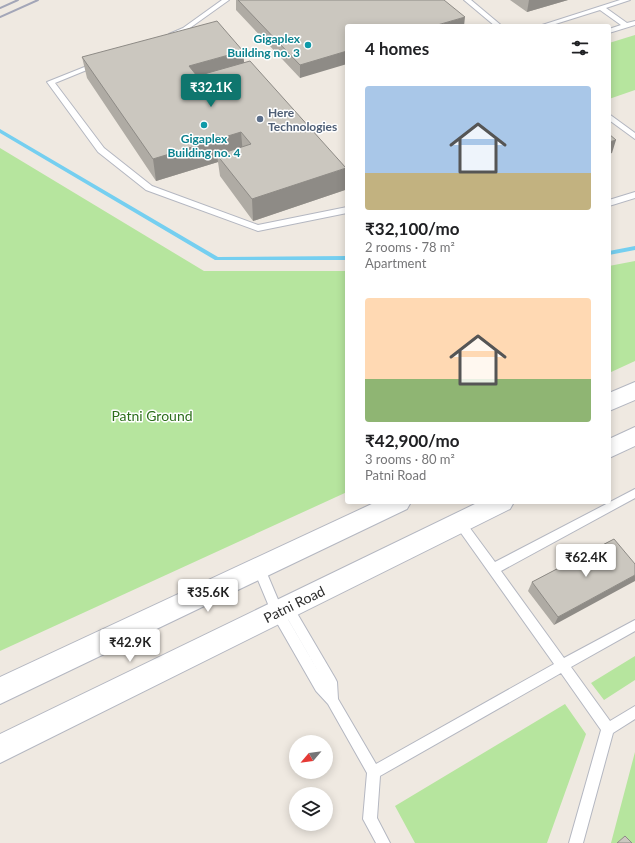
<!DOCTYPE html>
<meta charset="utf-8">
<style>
:root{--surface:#fff;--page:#f2f2f2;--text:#202124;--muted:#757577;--accent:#0f766e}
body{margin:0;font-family:Lato,sans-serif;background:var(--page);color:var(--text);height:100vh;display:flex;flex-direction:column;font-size:15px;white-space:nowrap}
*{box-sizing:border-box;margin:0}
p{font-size:13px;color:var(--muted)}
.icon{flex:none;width:22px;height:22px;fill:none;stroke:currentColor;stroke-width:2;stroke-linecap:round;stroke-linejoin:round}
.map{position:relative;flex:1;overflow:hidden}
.sheet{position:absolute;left:345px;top:24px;width:266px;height:480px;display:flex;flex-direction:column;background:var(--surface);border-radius:4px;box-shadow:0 2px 10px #0003}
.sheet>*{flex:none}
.needle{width:26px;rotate:241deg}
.buttons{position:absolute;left:289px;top:735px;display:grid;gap:8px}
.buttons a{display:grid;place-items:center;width:44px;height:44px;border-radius:50%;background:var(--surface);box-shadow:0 2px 10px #0003;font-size:20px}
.price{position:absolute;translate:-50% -34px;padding:0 9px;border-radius:4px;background:#fff;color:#222;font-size:13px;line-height:26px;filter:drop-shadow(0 1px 2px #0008)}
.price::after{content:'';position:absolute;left:50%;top:24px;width:12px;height:9px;margin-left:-6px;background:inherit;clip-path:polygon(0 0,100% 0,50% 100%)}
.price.on{background:var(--accent);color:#fff}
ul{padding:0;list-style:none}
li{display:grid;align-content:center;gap:8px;height:212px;padding:0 20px}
li span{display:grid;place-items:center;height:124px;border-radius:4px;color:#555}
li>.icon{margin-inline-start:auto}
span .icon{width:72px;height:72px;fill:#fffc;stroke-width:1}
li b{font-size:17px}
h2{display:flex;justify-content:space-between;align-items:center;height:48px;padding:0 20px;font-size:17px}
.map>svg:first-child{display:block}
</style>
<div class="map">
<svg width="635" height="843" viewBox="0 0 635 843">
<rect width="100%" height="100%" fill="#efe9e1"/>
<path fill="#b6e59e" d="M635,35v55l-26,9v-56z
M0,148l204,123h143v221l-347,159z
M635,261v100l-26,12v-107z
M635,656v24l-31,20 -13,-17z
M565,704l21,30 -39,109h-132l-20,-37z
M635,752v91h-24z"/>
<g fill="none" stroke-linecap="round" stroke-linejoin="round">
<path fill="#75cff0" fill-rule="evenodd" d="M0,129l218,128 129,-1v4h-132l-215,-127z
M635,246v4l-26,5v-4z"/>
<g stroke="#b4b7c1" stroke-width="2">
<path id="lane" d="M222,0h7l-42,30 -15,6 -3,-2 14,-6z
M464,0h7l31,26h-7z
M620,0h10l-24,8 21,15 8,-2v4l-26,8v-4l12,-4 -21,-15 -51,16h-10z
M97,62l3,2 -1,1 -44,18 49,65 48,38 106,39 89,-18v6l-89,18 -112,-41 -48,-38 -51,-70z
M609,114l26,19v6l-26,-19z
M635,192v6l-26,8v-6z
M635,489v9l-134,73 63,87 71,-38v11l-64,36 39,54 25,-15v13l-22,14 -30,110h-14l32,-113 -40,-57 -181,103 -3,42 13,25h-14l-13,-24 4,-46 -39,-69 -12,-13 -43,-75 -20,-48 2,-4 4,-1 4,1 19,45 43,74 -44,-76 2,-4 4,-1 4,1 44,75 2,4 1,17 38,65 178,-100 -98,-138 -1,-3 1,-3 4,-2 4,2 31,42z"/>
</g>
<g stroke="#b4b7c1" stroke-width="2">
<path id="secondary" d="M635,382v18l-26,11v-18z
M635,427v19l-26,12v-19z
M376,502h35l-4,7 -407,195v-27z
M479,502h35l-4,7 -510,254v-29z"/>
</g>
<use href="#lane" fill="#fff" fill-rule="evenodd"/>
<use href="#secondary" fill="#fff" fill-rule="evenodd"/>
<path stroke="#a3a6b8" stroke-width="2" d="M0,8l18,-8
M0,17l38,-17"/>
</g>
<path fill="#afaba4" d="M236,0h208l-144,78 -64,-68z
M510,0h58l-41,12z
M82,57l162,5 101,128 -92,31 -33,-45 -2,-14 -62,19 -69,-103z
M347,112v16l-2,-2v-13z
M614,539l-60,86 -26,-34 4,-9z"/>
<path fill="#8e8b86" d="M529,0h39l-41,12z
M465,17l-1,9h-30z
M243,51l2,21 -54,15 -2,-21z
M347,51v13l-47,14v-13z
M241,132l2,22 -26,1 1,7 -62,19 -3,-22z
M616,140l-4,13 -3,1v-12z
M346,168l-1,22 -92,31 -1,-22z
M635,575v6l-81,44 4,-8z"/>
<path fill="#cbc7bf" stroke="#8e8b86" d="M238,0h206l21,17 -31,9h-87v25l-47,14z
M217,21l26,30 -54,15 8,10 53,-15 96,107 -94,31 -35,-44 34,-11 -10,-12 -88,27 -71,-102z
M609,134l7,6 -7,2z
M614,539l21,25v11l-77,42 -26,-35z
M625,836l7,7h-15z"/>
<g fill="#0f9aa8" stroke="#fff" stroke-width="1.5">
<circle cx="308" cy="45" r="4"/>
<circle cx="204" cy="125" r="4"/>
</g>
<circle fill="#5c6f8a" stroke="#fff" stroke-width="1.5" cx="260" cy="119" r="4"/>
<g text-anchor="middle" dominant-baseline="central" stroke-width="3" stroke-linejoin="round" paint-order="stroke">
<g font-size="12" font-weight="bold" fill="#0d838f" stroke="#fff" text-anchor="end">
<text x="300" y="38">Gigaplex<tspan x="300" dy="14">Building no. 3</tspan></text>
<text x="204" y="138" text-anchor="middle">Gigaplex<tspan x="204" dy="14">Building no. 4</tspan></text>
</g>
<g font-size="12" font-weight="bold" fill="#4e5e75" stroke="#fff" text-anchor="start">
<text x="268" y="112">Here<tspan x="268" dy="14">Technologies</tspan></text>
</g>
<g font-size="14" fill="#2c6e1b" stroke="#fff">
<text x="152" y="415">Patni Ground</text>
</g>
<g font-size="14" fill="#2e2e2e" stroke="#fff">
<text transform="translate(294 604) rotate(-26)">Patni Road</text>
</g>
</g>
</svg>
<div class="buttons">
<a><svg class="needle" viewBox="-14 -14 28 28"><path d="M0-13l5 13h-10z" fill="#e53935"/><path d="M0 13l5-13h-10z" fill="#757577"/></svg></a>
<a><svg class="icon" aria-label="layers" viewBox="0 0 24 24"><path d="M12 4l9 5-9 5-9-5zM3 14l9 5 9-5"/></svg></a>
</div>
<b class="price on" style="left:211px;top:108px">₹32.1K</b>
<b class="price" style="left:586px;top:578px">₹62.4K</b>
<b class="price" style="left:208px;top:613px">₹35.6K</b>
<b class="price" style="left:130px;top:663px">₹42.9K</b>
<section class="sheet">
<h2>4 homes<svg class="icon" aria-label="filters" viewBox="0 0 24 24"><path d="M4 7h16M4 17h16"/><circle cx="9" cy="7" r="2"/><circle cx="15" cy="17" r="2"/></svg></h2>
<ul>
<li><span style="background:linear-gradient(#a9c7e8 70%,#c2b280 0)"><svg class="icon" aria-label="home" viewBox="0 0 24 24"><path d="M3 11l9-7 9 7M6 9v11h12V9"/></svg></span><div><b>₹32,100/mo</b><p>2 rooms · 78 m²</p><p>Apartment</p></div></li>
<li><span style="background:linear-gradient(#ffd9b3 65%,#8fb573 0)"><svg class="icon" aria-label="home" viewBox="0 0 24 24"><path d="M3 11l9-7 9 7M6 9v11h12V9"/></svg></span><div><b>₹42,900/mo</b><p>3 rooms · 80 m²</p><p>Patni Road</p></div></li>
</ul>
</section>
</div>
